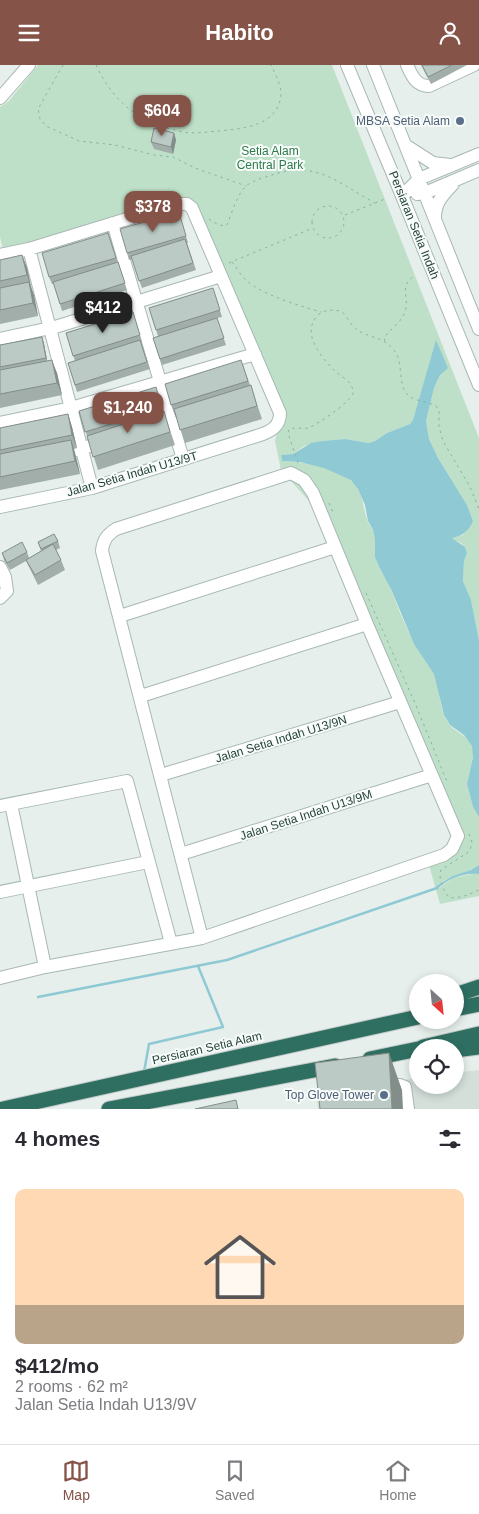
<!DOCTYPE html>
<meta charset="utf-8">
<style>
:root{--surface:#fff;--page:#f2f2f3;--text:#2b2b33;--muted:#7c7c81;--line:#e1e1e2;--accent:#855347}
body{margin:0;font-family:Arial,sans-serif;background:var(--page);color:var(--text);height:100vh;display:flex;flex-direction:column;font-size:19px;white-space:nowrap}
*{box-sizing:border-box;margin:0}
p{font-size:16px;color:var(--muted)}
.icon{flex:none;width:28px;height:28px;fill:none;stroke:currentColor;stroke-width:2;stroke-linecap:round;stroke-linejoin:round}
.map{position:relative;height:1044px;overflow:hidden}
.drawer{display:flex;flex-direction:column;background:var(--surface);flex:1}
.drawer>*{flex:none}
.needle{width:32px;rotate:153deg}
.tools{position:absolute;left:409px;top:909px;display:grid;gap:10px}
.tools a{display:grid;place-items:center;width:55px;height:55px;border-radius:50%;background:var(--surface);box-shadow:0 2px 8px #0003;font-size:25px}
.price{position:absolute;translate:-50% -42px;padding:0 11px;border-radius:10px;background:var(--accent);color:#fff;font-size:16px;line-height:32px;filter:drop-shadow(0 1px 2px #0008)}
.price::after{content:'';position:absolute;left:50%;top:30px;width:15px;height:11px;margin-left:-8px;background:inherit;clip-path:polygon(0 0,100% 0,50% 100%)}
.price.selected{background:#222;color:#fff}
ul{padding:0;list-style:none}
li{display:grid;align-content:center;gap:10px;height:265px;padding:0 15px}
li span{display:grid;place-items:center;height:155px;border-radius:10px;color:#555}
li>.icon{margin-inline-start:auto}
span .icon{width:90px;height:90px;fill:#fffc;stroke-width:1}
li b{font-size:21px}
h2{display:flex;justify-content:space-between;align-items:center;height:60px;padding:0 15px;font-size:21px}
header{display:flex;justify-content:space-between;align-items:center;height:65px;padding:0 15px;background:var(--accent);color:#fff;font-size:22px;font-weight:800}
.tabs{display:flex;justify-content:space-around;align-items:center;height:70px;border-top:1px solid var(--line);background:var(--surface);font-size:14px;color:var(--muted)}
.tabs a{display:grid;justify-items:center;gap:2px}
.tabs .selected{color:var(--accent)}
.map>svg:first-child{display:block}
</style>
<header><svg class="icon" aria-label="menu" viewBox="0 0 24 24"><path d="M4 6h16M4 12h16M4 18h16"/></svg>Habito<svg class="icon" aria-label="person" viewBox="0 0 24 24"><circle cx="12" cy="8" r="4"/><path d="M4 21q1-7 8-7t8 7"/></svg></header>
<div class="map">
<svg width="479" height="1044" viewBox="0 0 479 1044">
<rect width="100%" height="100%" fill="#e6efeb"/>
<path fill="#d4dfda" d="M479,1005v39h-161l-2,-17 101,-14 1,7h37v-12z"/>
<path fill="#bfe0c8" d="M38,0h294l147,373v202l-8,-40 -8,-19 1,-20 3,-8 -2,-6 -4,-4 -10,-5 12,-3 10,-14 -6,-16 -29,-47 -9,-19 -3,-18 8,-33 6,-13 -3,-34 -24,79 -3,4 -23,9 -12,8 -6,2 -24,-4 -23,2 -18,5 -11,8 -12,1 1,6c21,1 52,5 69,19 13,11 11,28 17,42 3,6 7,10 7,17 1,10 -1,17 3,26 3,9 10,15 13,24 8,22 17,45 30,65 4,7 9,12 13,19 7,15 4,33 13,48 7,13 22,12 27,30l-7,33 6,23 6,10v48c-12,9 -28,10 -43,21l1,3 17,-11 22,-5 3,1v22l-39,8 -11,-39c17,-7 29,-9 34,-29l-135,-314 -47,-52 -6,-29 4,-15 -93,-224 -182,51 -4,-16v-130l9,-6z"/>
<path fill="#8ec9d4" d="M436,275l12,28 -8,7 -6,13 -8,33 3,18 9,19 29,47 6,16c-4,10 -11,15 -21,17l13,9 2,6 -3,8 -1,20 8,19 8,40v177l-6,-10 -6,-23 6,-27 -1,-11 -8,-11 -14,-10 -6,-10 -10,-41 -20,-30 -23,-55 -12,-22 -4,-10v-18l-2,-9 -5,-9 -3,-16 -7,-16 -7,-9 -27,-12 -24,-6 -18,-1 -1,-6 12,-1 18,-11 11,-2 23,-2 24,4 6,-2 12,-8 23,-9 3,-4z
M479,800v9c-15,-2 -31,5 -42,15l-1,-3 17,-10 18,-6z"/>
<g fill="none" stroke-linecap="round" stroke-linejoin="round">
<path stroke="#8ec9d4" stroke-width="2.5" d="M38,932l189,-37 210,-72
M144,1007l5,-28 74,-17 -25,-61"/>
<g stroke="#a8b8b2" stroke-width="14">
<path id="minor" d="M347,0l55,131 77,189
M373,0l106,264
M407,0c5,11 9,21 22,21l45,-21
M0,33l29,-33
M405,80l28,18 17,2
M417,129l8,-1 54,-23
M402,131l17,-17 60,-25
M435,153c0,-16 8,-23 18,-34
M113,158l70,236
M29,184l63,239
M0,190l29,-6 147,-45h11l5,4 88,205c0,12 -7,17 -17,21l-171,54 -92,19
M0,274l55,-12 166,-51
M0,358l71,-15 184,-54
M152,363l41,-13
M59,390l48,-14
M0,502l5,10 2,14 -7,7
M120,551l215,-69
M141,631l226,-72
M161,710l239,-73
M11,739l34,163
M0,741l127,-25 44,162
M181,789l251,-79
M0,827l148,-30
M0,913l45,-11 157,-29 242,-83 8,-6 6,-13 -91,-212 -54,-131 -9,-13 -13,-7 -175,56c-9,6 -13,11 -14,22l100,387
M383,1022l17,-2 5,2 3,22"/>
</g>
<g stroke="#c2cac8" stroke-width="17">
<path id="highway" d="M455,930l24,-8
M455,944l24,-5
M423,982l56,-13
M455,985l24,-3
M370,994l48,-10
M3,1044l415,-92
M109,1044l226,-43"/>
</g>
<path stroke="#86b3a5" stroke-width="1" stroke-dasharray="2.5 4" stroke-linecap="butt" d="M63,0l-25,44 2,10 6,7 33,15 36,4 39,10 19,2 22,11 51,18
M96,0c10,22 26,42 47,53 12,7 27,11 40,14 12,2 23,0 35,-1 24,-2 61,-5 63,-37 0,-10 -6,-20 -10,-29
M312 157a16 16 0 1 1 32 0a16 16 0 1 1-32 0Z
M345,150l40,-16
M209,154c6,4 11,8 18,6 5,-12 9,-28 18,-38 6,-6 17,-9 24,-11 47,-17 67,6 106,27
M232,197c5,6 9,14 15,19 16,14 53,25 74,31
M229,198l84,-35
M385,276l-1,-3c6,-9 17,-15 21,-26 5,-16 -7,-25 10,-37
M298,398l-10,-30 1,-4c7,-2 13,0 19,-1 9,-3 44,-27 45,-35 1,-11 -12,-16 -19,-23 -14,-14 -34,-38 -15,-56 7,-5 14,-4 22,-3 6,5 9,13 15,18 12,9 26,7 37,20 12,12 3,36 16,47 8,6 20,5 28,11l2,4v16l4,14 27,46 9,22
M329,438l5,12
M366,528l49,110 33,81
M469,769l3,8 -2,9 -29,19c-3,9 2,21 9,28l12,-1 17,-7"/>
<use href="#minor" stroke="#fff" stroke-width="12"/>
<use href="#highway" stroke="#2f6f62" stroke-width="15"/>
</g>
<path fill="#a1aea9" d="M421,0h46l-36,19z
M174,68l2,7 -3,14 -19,-5 -3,-7z
M179,147l9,31h-1l9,27 -54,18 -10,-29 -3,1 -2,-7z
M108,168l19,57 -65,21 -8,-27h-2l-3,-7z
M22,190l5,13 11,48 -38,8v-64z
M215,229l7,23 -5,1 9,27 -64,20 -2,-6 -2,-23 -9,-28z
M133,247l9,30h-1l9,27 -73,23 -9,-29 7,-2 -9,-28z
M42,272l2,7 3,17 10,12 5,22 -62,13v-63z
M241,295l9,25h1l4,13 7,21 -77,24 -8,-25h-1l-5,-13z
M160,335l15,45 -77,25 -19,-59z
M68,349l4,13 5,21 -3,1 6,25 -80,16v-62z
M58,476l2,7 -4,2 5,10 4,10 -27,15 -12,-24 -16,9 -6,-10 -2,-7 25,-1 2,6 12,-7 -3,-9z"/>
<path fill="#838d89" d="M174,68l2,7 -3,14 -2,-7z
M22,190l5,13 4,20 -4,-13z
M29,217l5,13 4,21 -5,-13z
M42,272l2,7 4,21 -2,-7z
M52,295l5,13 5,22 -5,-12z
M68,349l4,13 5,21 -5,-13z
M71,375l4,13 5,21 -5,-13z
M389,988l13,37 1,19h-11z"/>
<path fill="#bbcac4" stroke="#838d89" d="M422,0h30l-24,12z
M154,63l20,5 -3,14 -20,-5z
M179,147l7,24 -59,17 -7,-24z
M108,168l8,25 -67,19 -7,-24z
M185,174l8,24 -54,18 -8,-25z
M22,190l5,20 -27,6v-21z
M118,197l7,21 -65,21 -7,-22z
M29,217l4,21 -33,7v-22z
M213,223l7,22 -64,20 -7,-22z
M133,247l7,23 -67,21 -7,-23z
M217,253l7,20 -64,21 -7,-21z
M42,272l4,21 -46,9v-22z
M140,275l7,22 -72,23 -7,-22z
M52,295l5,23 -57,11v-24z
M241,295l7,21 -77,24 -6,-21z
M251,320l6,21 -77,24 -6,-21z
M156,322l6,21 -77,24 -6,-21z
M164,346l6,21 -77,25 -6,-21z
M68,349l4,21 -72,15v-22z
M71,375l4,21 -75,16v-23z
M54,469l4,7 -17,8 -3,-7z
M22,477l5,10 -20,11 -5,-10z
M53,479l8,16 -26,15 -9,-15z
M389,988l3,56h-72l-5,-46z
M236,1035l2,9h-43z"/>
<g fill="#5c6f8a" stroke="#f7fbf9" stroke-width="2">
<circle cx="460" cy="56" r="5"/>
<circle cx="384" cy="1030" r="5"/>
</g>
<g text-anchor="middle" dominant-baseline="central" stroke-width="4" stroke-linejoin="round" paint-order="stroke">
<g font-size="12" fill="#4e5e75" stroke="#f7fbf9" text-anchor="end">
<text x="450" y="56">MBSA Setia Alam</text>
<text x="374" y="1030">Top Glove Tower</text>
</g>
<g font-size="12" fill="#2d7a4b" stroke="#f7fbf9">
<text x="270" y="86">Setia Alam<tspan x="270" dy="14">Central Park</tspan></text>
</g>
<g font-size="12" fill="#24423a" stroke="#f7fbf9">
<text transform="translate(414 160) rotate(68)">Persiaran Setia Indah</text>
<text transform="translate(132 409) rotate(-16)">Jalan Setia Indah U13/9T</text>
<text transform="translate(281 674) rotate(-17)">Jalan Setia Indah U13/9N</text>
<text transform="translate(306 750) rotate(-18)">Jalan Setia Indah U13/9M</text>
<text transform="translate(207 983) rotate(-13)">Persiaran Setia Alam</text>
</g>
</g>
</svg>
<div class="tools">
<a><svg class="needle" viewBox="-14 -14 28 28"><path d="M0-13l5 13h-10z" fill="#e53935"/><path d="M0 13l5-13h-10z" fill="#7c7c81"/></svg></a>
<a><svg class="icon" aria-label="locate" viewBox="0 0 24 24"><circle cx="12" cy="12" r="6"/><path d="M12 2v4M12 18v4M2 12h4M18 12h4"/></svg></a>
</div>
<b class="price" style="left:162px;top:72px">$604</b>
<b class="price" style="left:153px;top:168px">$378</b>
<b class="price selected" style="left:103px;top:269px">$412</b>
<b class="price" style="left:128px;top:369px">$1,240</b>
</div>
<section class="drawer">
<h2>4 homes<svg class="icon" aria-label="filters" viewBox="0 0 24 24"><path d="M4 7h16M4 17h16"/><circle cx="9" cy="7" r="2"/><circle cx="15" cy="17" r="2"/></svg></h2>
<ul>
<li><span style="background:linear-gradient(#ffd9b3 75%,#b9a48a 0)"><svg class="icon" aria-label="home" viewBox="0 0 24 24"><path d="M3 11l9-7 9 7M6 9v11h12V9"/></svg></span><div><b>$412/mo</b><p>2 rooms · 62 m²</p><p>Jalan Setia Indah U13/9V</p></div></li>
</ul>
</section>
<nav class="tabs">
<a class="selected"><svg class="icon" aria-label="map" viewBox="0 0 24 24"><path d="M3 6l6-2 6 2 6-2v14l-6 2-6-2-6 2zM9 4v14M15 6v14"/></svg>Map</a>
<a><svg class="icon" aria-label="saved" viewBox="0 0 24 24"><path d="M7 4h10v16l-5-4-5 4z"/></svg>Saved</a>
<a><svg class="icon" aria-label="home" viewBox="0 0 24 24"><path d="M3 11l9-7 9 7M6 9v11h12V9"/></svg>Home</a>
</nav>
